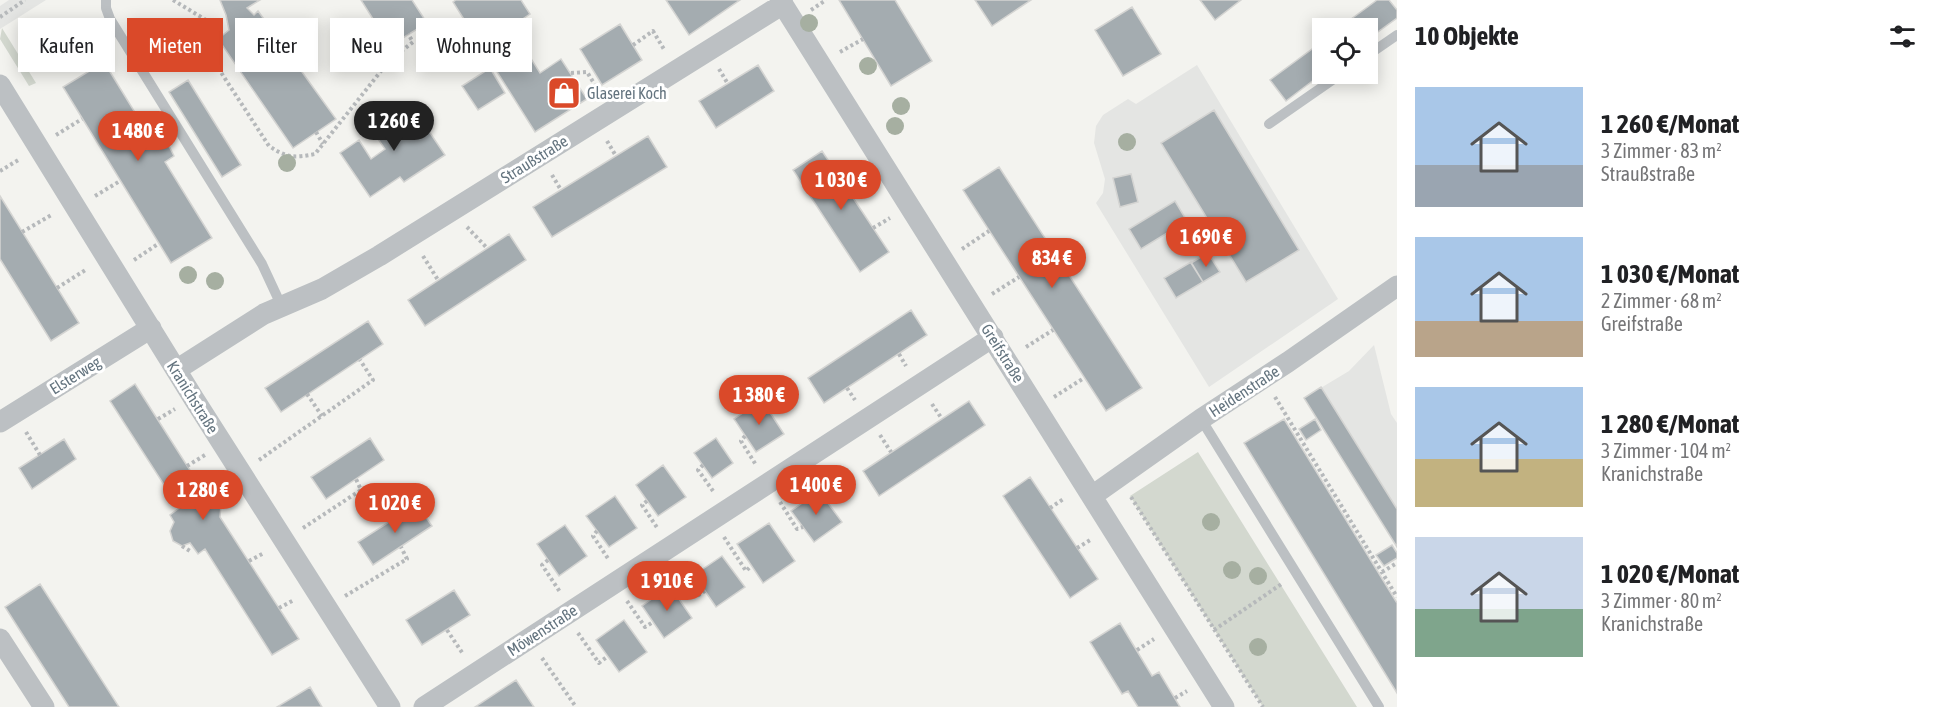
<!DOCTYPE html>
<html lang="de">
<meta charset="utf-8">
<style>
:root{--surface:#fff;--page:#f2f2f2;--text:#202124;--muted:#757577;--accent:#da4929}
body{margin:0;font-family:"Asap Condensed",sans-serif;background:var(--page);color:var(--text);height:100vh;display:flex;flex-direction:column;font-size:22px;white-space:nowrap}
*{box-sizing:border-box;margin:0}
p{font-size:20px;color:var(--muted)}
.icon{flex:none;width:33px;height:33px;fill:none;stroke:currentColor;stroke-width:2;stroke-linecap:round;stroke-linejoin:round}
.map{position:relative;flex:1;overflow:hidden}
.details{display:flex;flex-direction:column;background:var(--surface);width:540px}
.details>*{flex:none}
.top-card{position:absolute;left:18px;top:18px;width:570px;height:54px;display:flex;gap:12px}
.controls{position:absolute;left:1312px;top:18px;display:grid;gap:12px}
.controls a{display:grid;place-items:center;width:66px;height:66px;border-radius:0px;background:var(--surface);box-shadow:0 3px 15px #0003;font-size:30px}
.price{position:absolute;translate:-50% -51px;padding:0 14px;border-radius:21px;background:var(--accent);color:#fff;font-size:20px;line-height:39px;filter:drop-shadow(0 2px 3px #0008)}
.price::after{content:'';position:absolute;left:50%;top:36px;width:18px;height:14px;margin-left:-9px;background:inherit;clip-path:polygon(0 0,100% 0,50% 100%)}
.price.on{background:#222;color:#fff}
ul{padding:0;list-style:none}
li{display:flex;align-items:center;gap:18px;height:150px;padding:0 18px}
li span{display:grid;place-items:center;flex:none;width:168px;height:120px;border-radius:0px;color:#555}
li>.icon{margin-inline-start:auto}
span .icon{width:72px;height:72px;fill:#fffc;stroke-width:1}
li b{font-size:26px}
h2{display:flex;justify-content:space-between;align-items:center;height:72px;padding:0 18px;font-size:26px}
.chip{padding:0 21px;border-radius:0px;background:var(--surface);box-shadow:0 3px 15px #0003;font-size:21px;line-height:54px}
.chip.on{background:var(--accent);color:#fff}
main{display:flex;flex:1;min-height:0}
.map>svg:first-child{display:block}
</style>
<main>
<div class="map">
<svg width="1397" height="707" viewBox="0 0 1397 707">
<rect width="100%" height="100%" fill="#f3f3ef"/>
<path fill="#e4e5e3" d="M9,0h37l-46,29v-23z
M1197,65l141,234 -129,88 -113,-184 7,-10 2,-14 -11,-36 2,-17 7,-11 25,-16 8,5z
M1374,345l17,69 6,9v124l-93,-149 45,-27z"/>
<path fill="#d3d8cf" d="M2,28l34,55 -7,3 -29,-47z
M1198,452l159,255h-94l-133,-211z"/>
<path fill="#a4acb0" stroke="#d4d4d2" stroke-width="1.5" d="M220,0h40l-13,8 7,7 4,-4 78,108 -43,29 -75,-109 11,-9 -3,-15z
M361,0h51l15,23 -37,23z
M456,0h65l9,14 -19,13 29,46 21,-14 26,40 -52,33 -82,-130z
M666,0h74l-51,35z
M839,0h56l37,61 -41,25z
M975,0h56l-39,26z
M1200,0h41l-26,20z
M1377,0h12l8,10v8l-29,21v-11h-29z
M1132,7l29,47 -38,22 -28,-46z
M620,24l22,36 -40,25 -22,-36z
M1323,41v32l-37,28 -16,-21z
M104,62l49,80 9,-6 8,12 4,8 -9,6 47,76 -41,25 -108,-176z
M758,65l16,26 -58,37 -17,-27z
M490,68l15,25 -27,17 -16,-24z
M188,80l53,85 -19,12 -53,-85z
M410,103l35,52 -41,27 -4,-5 -30,20 -30,-44 19,-13 12,19 14,-10 -14,-20z
M1214,110l85,140 -53,32 -85,-139z
M648,136l19,31 -115,70 -19,-30z
M822,151l67,101 -29,20 -67,-102z
M999,167l143,221 -36,23 -143,-221z
M1131,174l7,28 -18,5 -7,-29z
M0,196l79,127 -28,18 -51,-82z
M1175,201l12,20 -46,28 -12,-20z
M509,234l17,26 -101,66 -17,-26z
M1208,253l12,19 -17,10 -12,-19z
M1191,262l12,20 -27,16 -12,-20z
M911,310l16,25 -103,68 -16,-25z
M368,321l15,23 -102,68 -16,-24z
M135,384l72,113 14,8 -1,12 79,122 -27,16 -67,-106 -7,5 -8,-11 -8,3 -9,-5 -3,-10 4,-9 -4,-7 9,-7 -69,-107z
M1321,387l76,122v38l-93,-149z
M762,400l22,34 -28,18 -22,-33z
M969,401l16,24 -106,71 -16,-25z
M1284,419l113,184v90l-153,-250z
M1315,419l6,11 -15,10 -7,-11z
M370,438l14,22 -58,39 -15,-22z
M716,438l17,25 -21,15 -18,-25z
M64,439l12,20 -44,30 -13,-21z
M663,465l23,32 -28,19 -22,-31z
M1030,477l68,102 -28,19 -67,-102z
M819,491l23,31 -28,20 -23,-31z
M615,496l22,32 -28,19 -23,-31z
M417,504l15,22 -59,39 -15,-23z
M769,523l26,38 -32,22 -26,-39z
M565,525l22,31 -28,20 -22,-32z
M1392,545l5,8v5l-13,8 -8,-11z
M722,556l23,31 -29,20 -22,-32z
M40,584l79,123h-50l-50,-78 -14,-22z
M670,586l22,32 -28,20 -22,-32z
M454,590l16,25 -48,30 -16,-25z
M624,620l23,32 -28,20 -23,-32z
M1120,623l32,53 7,-4 21,35h-42l-10,-16 -6,3 -32,-52z
M516,680l18,27h-59z
M310,687l12,20h-45z"/>
<g fill="none" stroke-linecap="round" stroke-linejoin="round">
<path stroke="#b6b9bb" stroke-width="4" stroke-dasharray="3 3" stroke-linecap="butt" d="M173,0l33,20 4,11 -1,23 60,92c18,12 25,12 46,8l74,-93 24,-19 -5,-8
M811,10l15,-10
M0,17l25,-17
M633,45l20,-14 12,20
M840,52l23,-13
M719,69l9,15
M571,73l16,-1 13,21
M316,132l7,12
M56,135l26,-16
M607,141l9,15
M0,171l20,-12
M552,175l9,15
M841,179l17,-10
M95,196l25,-15
M467,227l20,21
M873,228l17,-10
M22,232l31,-18
M962,249l27,-18
M423,256l15,24
M134,260l24,-16
M57,288l30,-19
M992,294l27,-17
M1026,347l27,-17
M899,354l7,12
M847,388l8,12
M307,394l15,22
M1054,397l30,-19
M1275,397l122,200
M932,404l10,15
M158,419l17,-10
M26,432l14,23
M880,435l11,17
M745,436l-4,5 15,24
M259,460l114,-80 -13,-20
M703,465l-5,5 15,21
M187,466l18,-11
M1131,497l132,210
M647,501l-5,4 16,24
M780,502l17,27 6,-2
M1050,508l15,-10
M303,528l58,-38 -5,-11
M597,531l-4,5 16,24
M724,537l22,34 5,-5
M182,546l8,5
M1077,548l15,-9
M548,560l-6,5 18,27
M249,561l15,-8
M677,567l20,29 8,-5
M1382,572l15,-9
M345,596l62,-37 -6,-12
M627,601l18,26 8,-5
M279,608l15,-8
M447,630l16,24
M1214,630l69,-47
M578,633l21,30 9,-7
M1137,650l17,-11
M542,658l34,49
M1175,698l12,-7"/>
<path stroke="#bcc0c3" stroke-width="10" d="M106,0v8l4,11 152,245 20,43
M1368,55l29,-20
M1269,124l72,-50
M1201,419l178,288"/>
<path stroke="#bcc0c3" stroke-width="21" d="M780,0l444,707
M0,85l194,314 196,308
M176,370l88,-56 58,-25 57,-33 404,-252
M0,422l151,-94
M1092,496l109,-77 87,-57 109,-76
M0,639l44,68
M424,707l569,-370"/>
</g>
<g fill="#a6afa1">
<circle cx="809" cy="23" r="9"/>
<circle cx="868" cy="66" r="9"/>
<circle cx="901" cy="106" r="9"/>
<circle cx="895" cy="126" r="9"/>
<circle cx="1127" cy="142" r="9"/>
<circle cx="287" cy="163" r="9"/>
<circle cx="188" cy="275" r="9"/>
<circle cx="215" cy="281" r="9"/>
<circle cx="1211" cy="522" r="9"/>
<circle cx="1232" cy="570" r="9"/>
<circle cx="1258" cy="576" r="9"/>
<circle cx="1258" cy="647" r="9"/>
</g>
<defs>
<g id="shop-square" transform="scale(1.725)"><rect x="-9" y="-9" width="18" height="18" rx="4" fill="#da4929" stroke="#fff"/><path d="M-5-2.5h2.3a2.7 3.5 0 0 1 5.4 0H5L5.5 6h-11ZM-1.5-2.5h3a1.5 2.3 0 0 0-3 0Z" fill="#fff"/></g>
</defs>
<g fill-rule="evenodd">
<use href="#shop-square" x="564" y="93"/>
</g>
<g text-anchor="middle" dominant-baseline="central" stroke-width="6" stroke-linejoin="round" paint-order="stroke">
<g font-size="16" fill="#64747f" stroke="#fff" text-anchor="start">
<text x="587" y="93">Glaserei Koch</text>
</g>
<g font-size="16" fill="#64747f" stroke="#fff">
<text transform="translate(534 159) rotate(-32)">Straußstraße</text>
<text transform="translate(1003 353) rotate(58)">Greifstraße</text>
<text transform="translate(75 375) rotate(-32)">Elsterweg</text>
<text transform="translate(1244 391) rotate(-33)">Heidenstraße</text>
<text transform="translate(193 397) rotate(58)">Kranichstraße</text>
<text transform="translate(542 630) rotate(-33)">Möwenstraße</text>
</g>
</g>
</svg>
<div class="controls">
<a><svg class="icon" aria-label="locate" viewBox="0 0 24 24"><circle cx="12" cy="12" r="6"/><path d="M12 2v4M12 18v4M2 12h4M18 12h4"/></svg></a>
</div>
<b class="price on" style="left:394px;top:152px">1 260 €</b>
<b class="price" style="left:138px;top:162px">1 480 €</b>
<b class="price" style="left:841px;top:211px">1 030 €</b>
<b class="price" style="left:1206px;top:268px">1 690 €</b>
<b class="price" style="left:1052px;top:289px">834 €</b>
<b class="price" style="left:759px;top:426px">1 380 €</b>
<b class="price" style="left:816px;top:516px">1 400 €</b>
<b class="price" style="left:203px;top:521px">1 280 €</b>
<b class="price" style="left:395px;top:534px">1 020 €</b>
<b class="price" style="left:667px;top:612px">1 910 €</b>
<div class="top-card">
<a class="chip">Kaufen</a>
<a class="chip on">Mieten</a>
<a class="chip">Filter</a>
<a class="chip">Neu</a>
<a class="chip">Wohnung</a>
</div>
</div>
<section class="details">
<h2>10 Objekte<svg class="icon" aria-label="filters" viewBox="0 0 24 24"><path d="M4 7h16M4 17h16"/><circle cx="9" cy="7" r="2"/><circle cx="15" cy="17" r="2"/></svg></h2>
<ul>
<li><span style="background:linear-gradient(#a9c7e8 65%,#9aa5b1 0)"><svg class="icon" aria-label="home" viewBox="0 0 24 24"><path d="M3 11l9-7 9 7M6 9v11h12V9"/></svg></span><div><b>1 260 €/Monat</b><p>3 Zimmer · 83 m²</p><p>Straußstraße</p></div></li>
<li><span style="background:linear-gradient(#a9c7e8 70%,#b9a48a 0)"><svg class="icon" aria-label="home" viewBox="0 0 24 24"><path d="M3 11l9-7 9 7M6 9v11h12V9"/></svg></span><div><b>1 030 €/Monat</b><p>2 Zimmer · 68 m²</p><p>Greifstraße</p></div></li>
<li><span style="background:linear-gradient(#a9c7e8 60%,#c2b280 0)"><svg class="icon" aria-label="home" viewBox="0 0 24 24"><path d="M3 11l9-7 9 7M6 9v11h12V9"/></svg></span><div><b>1 280 €/Monat</b><p>3 Zimmer · 104 m²</p><p>Kranichstraße</p></div></li>
<li><span style="background:linear-gradient(#c9d6e8 60%,#7fa58c 0)"><svg class="icon" aria-label="home" viewBox="0 0 24 24"><path d="M3 11l9-7 9 7M6 9v11h12V9"/></svg></span><div><b>1 020 €/Monat</b><p>3 Zimmer · 80 m²</p><p>Kranichstraße</p></div></li>
</ul>
</section>
</main>
